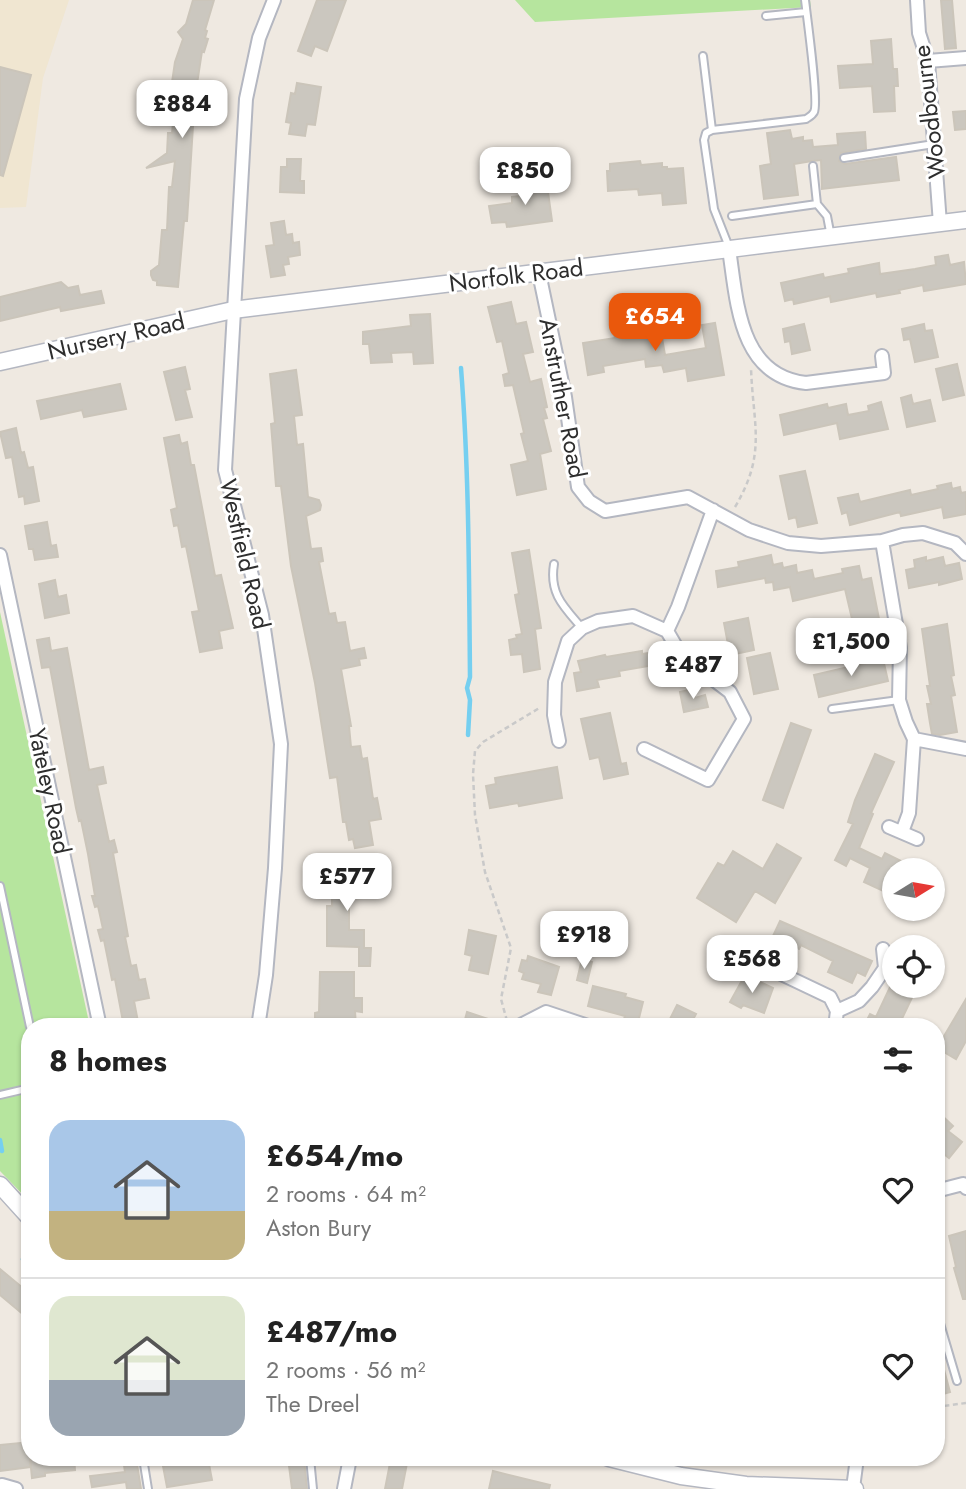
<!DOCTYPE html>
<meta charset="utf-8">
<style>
:root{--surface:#fff;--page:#f2f2f2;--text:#222;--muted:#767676;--line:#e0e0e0;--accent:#ea580c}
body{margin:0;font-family:Jost,sans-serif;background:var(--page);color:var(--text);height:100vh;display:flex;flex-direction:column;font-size:26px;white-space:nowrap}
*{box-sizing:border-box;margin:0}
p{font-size:23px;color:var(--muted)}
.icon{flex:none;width:38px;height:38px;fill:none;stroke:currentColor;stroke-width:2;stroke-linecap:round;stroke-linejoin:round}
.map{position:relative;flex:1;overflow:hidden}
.sheet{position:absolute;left:21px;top:1018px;width:924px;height:448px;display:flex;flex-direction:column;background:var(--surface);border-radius:28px;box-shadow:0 2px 5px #0004}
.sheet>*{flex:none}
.needle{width:46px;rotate:79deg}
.buttons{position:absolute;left:882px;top:858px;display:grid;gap:14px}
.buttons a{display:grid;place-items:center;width:63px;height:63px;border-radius:50%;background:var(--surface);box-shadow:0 2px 5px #0004;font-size:35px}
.price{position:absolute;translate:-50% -60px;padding:0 16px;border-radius:14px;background:#fff;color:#222;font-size:23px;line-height:46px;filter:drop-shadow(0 2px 4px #0008)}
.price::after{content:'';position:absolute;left:50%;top:42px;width:21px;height:16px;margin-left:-10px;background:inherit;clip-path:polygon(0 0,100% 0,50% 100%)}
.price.current{background:var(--accent);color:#fff}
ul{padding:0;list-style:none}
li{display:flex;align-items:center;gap:21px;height:175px;padding:0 28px}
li+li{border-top:2px solid var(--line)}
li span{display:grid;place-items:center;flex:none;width:196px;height:140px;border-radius:21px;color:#555}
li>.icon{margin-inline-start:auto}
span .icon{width:84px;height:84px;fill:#fffc;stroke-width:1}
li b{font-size:30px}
h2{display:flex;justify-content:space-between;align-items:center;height:84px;padding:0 28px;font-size:30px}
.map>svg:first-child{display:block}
</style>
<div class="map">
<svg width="966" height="1489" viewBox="0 0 966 1489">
<rect width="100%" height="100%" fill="#efe9e1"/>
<path fill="#f0e6d1" d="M0,0h69l-26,78 -17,129 -26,1z"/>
<path fill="#b6e59e" d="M515,0h295l1,7 -276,15z
M0,612l90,415h-60v175l-30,-31z"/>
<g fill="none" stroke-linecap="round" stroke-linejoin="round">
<path stroke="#75cff0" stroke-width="4.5" d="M461,368c8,103 8,206 9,309l-3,11 3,12 -2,35
M0,1140l2,11
M23,1259l7,5"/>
</g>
<path fill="#cbc7bf" stroke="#cbc5ba" stroke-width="2" d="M193,0h21l-9,30 2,1 -2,7 3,1 -4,13 -2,-1 -7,46 11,1 -1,13 -11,-1 -7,111h-3l-6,66 -21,-2v-4l-4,-1 -2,-5v-4l8,-6 3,-35h5l2,-43h3l3,-26 -29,7 21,-15 1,-20h4l4,-41 -1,-3h-4l4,-27 8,-23 -5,-7 8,-8z
M317,0h29l-19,51 -12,-5 -4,10 -13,-5z
M941,0h11l4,48 -11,1z
M891,39l2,30h4l1,17h-4l1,25 -21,1 -2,-26 -32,2 -2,-22 35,-2 -2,-23z
M0,67l31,8 -28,101 -3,-1z
M297,83l24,4 -6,38 -8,-1 -2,12 -16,-2 2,-11 -5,-1 5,-29 4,1z
M966,111v18l-11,1 -2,-18z
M790,130l2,9 11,-2v4l9,-1 1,7 25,-2 -1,-11 28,-2 1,17 -25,4 -2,8 6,3 51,-7 3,23 -77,9 -1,-29 -9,1 -18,3 4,31 -34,4 -4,-33 11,-2 -4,-31z
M287,159h14l-1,22h4v12l-24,-1 1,-25h6z
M640,161l1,4 21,-2v4h5v2l16,-1 3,35 -23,2 -1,-12 -23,2 -1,-6 -30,2 -1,-20h3v-7z
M546,178l6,43 -45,6 -1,-5 -14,1 -3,-17 23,-3v-6l9,-1 -1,-5 12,-1 -1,-10z
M284,221l2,14 6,-1 1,9 6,-1 1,13 -12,2 1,7 -6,1 2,10 -14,2 -5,-31 8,-1 -3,-22z
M948,255l2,10 14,-3 2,22 -42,7 -1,-6 -24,5 1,3 -23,4 -1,-4 -45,9 -1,-6 -36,8 -1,-5 -8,2 -4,-18 42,-9 1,4 25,-5 -1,-4 31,-6 1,11 35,-5 21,-4 -1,-8z
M61,282l7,6 10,-2 2,9 21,-4 3,12 -43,8 -1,-4 -60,14v-24z
M511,302l5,22 10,-2 7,30 -10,2 7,28 11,-3 6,28 -3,1 3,10 -4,1 8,32 -11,3 6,35 -29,6 -6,-30 17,-4 -7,-27 3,-1 -11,-48 -8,1 -2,-11 6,-2 -7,-32 -5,1 -9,-35z
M430,314l3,49 -19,1 -1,-12 -22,1 1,9 -21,1 -2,-19h-6v-12l48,-6 -1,-11z
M715,323l9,52 -36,6 -2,-13 -22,4 -2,-7 -16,2 -1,-8 -42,7 1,6 -16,3 -5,-32 32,-5 -1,-6 35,-6 3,14 10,-2 3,17 41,-7 -4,-23z
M804,324l6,26 -18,4 -2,-13 -5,1 -2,-13z
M924,324l1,7 7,-1 6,27 -23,5 -5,-23 -6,1 -2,-11z
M957,364l7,31 -21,5 -7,-31z
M185,367l5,22 -5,1 7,27 -16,3 -12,-48z
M296,370l6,45 -8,1 3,29 6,-1 5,53 11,3 2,5 -1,5 -14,6 5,33 10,-1 2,13 -4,1 10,52 6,-1 2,10 8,-1 5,29 14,-3 2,10 -7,1 1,6 -19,4 10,57h-2l2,21 9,-1 2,13 5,-1 6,41 4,-1 4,21 -12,2 4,24 -18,3 -2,-9 -4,1 -3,-18h-3l-6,-45 -7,1 -15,-95 -24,-117 -10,-80h-5l-5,-62 4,-1 -5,-49z
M120,384l6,25 -42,8 -2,-7 -41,9 -4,-18z
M911,395l2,9 17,-4 5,21 -28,6 -6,-29z
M881,402l7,27 -48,10 -3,-16 -53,12 -4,-20 47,-11 1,4 18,-4 2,11 21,-4 -1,-5z
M16,428l5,25 3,-1 4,16 5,-1 6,34 -14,3 -1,-8 -5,1 -7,-40 -6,1 -6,-26z
M179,435l2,9 6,-2 4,23h3l21,111 6,-1 12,53 -14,3 3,17 -22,4 -8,-40 7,-1 -13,-65 -4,1 -4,-22 -4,1 -3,-16 6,-2 -13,-70z
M805,471l12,52 -19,4 -2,-10 -7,2 -9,-43z
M951,483l1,6 8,-2 1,6 5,-1v22l-22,4 -2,-11 -41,9 -1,-4 -50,13 -3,-13 -5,2 -4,-16 20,-4 2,8 50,-12 1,5 27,-6 -1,-3z
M47,522l4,24 5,-1 2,12 -23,3 -2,-11h-4l-4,-23z
M529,550l12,78 -6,1 5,40 -16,3 -2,-18 -11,1 -2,-15 8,-2 -1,-3 6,-1 -7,-39 4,-1 -7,-41z
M771,555l2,10 9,-2 1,5 13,-3 1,8 15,-3 2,9 29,-6 -1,-4 17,-3 3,14 9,-2 8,41 -26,4 -8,-34 -52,12 -3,-14 -16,3 -1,-8 -7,1 -1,-5 -47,9 -2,-16 23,-4 -1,-5z
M926,557v4l17,-4 2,9 14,-3 3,16 -23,6v-3l-30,6 -3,-18 9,-2 -1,-8z
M55,580l3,17 8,-2 3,18 -24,5 -6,-34z
M748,618l6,32 -24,5 -6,-32z
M947,624l7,51 -3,1 4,19 -4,1 6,36 -17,3 -8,-1 -2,-11 -3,-19h4l-4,-18h3l-8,-57z
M49,638l2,13 16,-3 22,122 14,-3 3,16 -9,2 12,57 5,-2 3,12 -4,1 15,83 -3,1 6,29 5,-1 3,15 6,-1 4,19 -15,3 5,26h-15l-9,-48 -3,1 -8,-40 -3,1 -3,-11 5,-1 -5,-23 -3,1 -3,-11h3l-7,-42 -7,-34 -2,1 -3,-13 -26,-141 -8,1 -5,-28z
M668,650l6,17 -19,3 -1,-5 -35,6 1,5 -23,4 2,7 -22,4 -3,-18 7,-1 -3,-11 27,-6 1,2 36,-6v3z
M770,653l8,36 -24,5 -7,-36z
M883,659l5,22 -69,16 -5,-22z
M693,689l2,9 10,-3 3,12 -24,5 -4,-20z
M610,713l11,51 5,-1 2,11 -24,5 -5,-22 -9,2 -9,-40z
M791,723l20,7 -28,78 -20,-8z
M875,754l19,8 -23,51 2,1 -14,34 23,11 3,-6 34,17h-25v26l-30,-14 6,-14 -20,-10 -4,8 -11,-6 18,-36 -5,-2 7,-22z
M557,767l5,31 -43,8 -1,-3 -28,5 -4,-22 10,-2 -1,-6z
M777,844l24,14 -26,45 -20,-12 -19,31 -39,-24 21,-35 6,3 9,-15 30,18z
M342,863h20l1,35h-14v32h15v18h7l-1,18h-11v-19l-32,-1v-40h5v-23h10z
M780,921l92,40 -7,15 -8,-4 -5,11 -24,-11 5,-11 -32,-16 -2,4 -26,-13z
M469,930l27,6 -8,38 -19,-4 3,-14 -7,-2z
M528,956l31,11 -8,28 -13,-3 3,-8 -19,-5 2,-6 -5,-2 3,-11 5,1z
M582,959l10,3 -5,21 -10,-3z
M320,972h34v26h8v14l-7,-1 1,16h-41v-14l4,-1z
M745,975l28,13 -9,25 -21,-8 -2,3 -11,-6z
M891,985h27l-20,42h-27l-6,-3 5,-10 6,3z
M593,986l33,8 -1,3 18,5 -5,20 -14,-3 1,-3 -37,-10z
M966,999v42l-10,18 -19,-11z
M677,1005l19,9 -7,13h-23z
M467,1012l21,7 -2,8h-23z
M936,1110l17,16 -5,5 14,11 -13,16 -10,-8 4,-6 -3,-4 -4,4z
M966,1231v68h-3l-9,-31 2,-1 -7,-31z
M0,1269l30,25v26l-30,-25z
M940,1355l10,37 -14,4v-40z
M30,1442v25l-30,4v-26z
M30,1458h44l1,12 -30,3v3l-13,2z
M123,1458h13l5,31h-14l-1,-7 -34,5 -2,-11 35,-4z
M288,1458h16l3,31h-15z
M391,1458h17l-6,31h-17z
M208,1459l4,21 -45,7 -4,-21z
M493,1471l57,14 -1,4h-60z"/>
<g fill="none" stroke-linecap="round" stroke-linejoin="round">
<g stroke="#b4b7c1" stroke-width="10">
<path id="service" d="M766,16l40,-4
M703,56l9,74
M844,158l90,-14
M813,166l4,38 10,12 4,21
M732,216l85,-12
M729,247l-15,-38 -10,-69 2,-7 6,-3 94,-11c3,-2 6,-3 8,-7 5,-9 -7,-95 -9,-112
M554,564c-5,30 10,43 28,64
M832,709l67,-9
M0,886l30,141
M0,1095l30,-7
M936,1310l21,71
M143,1458l5,31
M310,1458l3,31"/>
</g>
<g stroke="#b4b7c1" stroke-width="16">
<path id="minor" d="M917,0l2,33 9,28 12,163
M928,61l38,-3
M729,249c8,53 10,127 77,134l78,-10 -2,-17
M539,273l26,124 13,90 11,14 16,10 83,-14 61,33 39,13 33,3 61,-5 21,-6 20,-2 32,10 11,11
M882,541l18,107 -1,52 7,22 8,17 -5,74 -7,19
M0,555l100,472
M914,739l52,10
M559,741l-5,-26 1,-33 13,-41 14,-13 16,-7 35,-5 34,15
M644,749l64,31 36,-61 -14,-27 -49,-37 -14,-24 11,-24 35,-97
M889,827l28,12
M769,968l61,29 7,14 -2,16
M837,1011l22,-10 13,-14 13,-19 -2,-19
M258,1027l8,-52 9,-107 6,-124 -19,-129 -37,-145 21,-371 13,-61 15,-38
M517,1027l29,-15 45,15
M936,1191l27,-7 3,4
M2,1485l14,4
M853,1488l4,-30
M344,1489l6,-31"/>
</g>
<g stroke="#b4b7c1" stroke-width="19">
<path id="secondary" d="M0,362l233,-52 733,-90
M0,1185l30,33
M609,1458l72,18 65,9 109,4"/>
</g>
<path stroke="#c9c9c9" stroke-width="2.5" stroke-dasharray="5 3.5" stroke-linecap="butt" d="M735,507c32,-54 18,-81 16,-139
M507,1021l-6,-22 10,-51 -26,-76 -10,-57 -2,-41 2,-23 8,-9 58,-35
M936,1407l30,-4"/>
<use href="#service" stroke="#fff" stroke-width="6"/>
<use href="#minor" stroke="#fff" stroke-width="12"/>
<use href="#secondary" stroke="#fff" stroke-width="16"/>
</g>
<g text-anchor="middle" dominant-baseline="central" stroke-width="6" stroke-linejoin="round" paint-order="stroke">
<g font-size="24" fill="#2e2e2e" stroke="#fff">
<text transform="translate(929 112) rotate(-97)">Woodbourne</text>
<text transform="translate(516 275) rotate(-7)">Norfolk Road</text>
<text transform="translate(116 336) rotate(-13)">Nursery Road</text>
<text transform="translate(563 398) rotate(79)">Anstruther Road</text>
<text transform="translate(245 554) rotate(77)">Westfield Road</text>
<text transform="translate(50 791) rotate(78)">Yateley Road</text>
</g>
</g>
</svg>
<div class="buttons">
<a><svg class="needle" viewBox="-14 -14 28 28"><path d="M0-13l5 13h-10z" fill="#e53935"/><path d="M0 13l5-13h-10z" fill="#767676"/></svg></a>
<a><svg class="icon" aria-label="locate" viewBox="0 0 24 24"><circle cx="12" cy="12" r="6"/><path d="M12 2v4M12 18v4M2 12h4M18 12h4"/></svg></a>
</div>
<b class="price" style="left:182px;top:140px">£884</b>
<b class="price" style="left:525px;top:207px">£850</b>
<b class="price current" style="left:655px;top:353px">£654</b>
<b class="price" style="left:851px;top:678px">£1,500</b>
<b class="price" style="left:693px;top:701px">£487</b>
<b class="price" style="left:347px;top:913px">£577</b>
<b class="price" style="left:584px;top:971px">£918</b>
<b class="price" style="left:752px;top:995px">£568</b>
<section class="sheet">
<h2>8 homes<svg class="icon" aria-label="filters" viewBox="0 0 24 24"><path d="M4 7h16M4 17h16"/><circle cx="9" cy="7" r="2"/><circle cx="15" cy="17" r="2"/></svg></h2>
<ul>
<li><span style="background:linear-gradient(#a9c7e8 65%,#c2b280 0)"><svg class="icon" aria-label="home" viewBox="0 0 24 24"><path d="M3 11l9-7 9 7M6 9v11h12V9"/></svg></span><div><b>£654/mo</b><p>2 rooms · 64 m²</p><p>Aston Bury</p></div><svg class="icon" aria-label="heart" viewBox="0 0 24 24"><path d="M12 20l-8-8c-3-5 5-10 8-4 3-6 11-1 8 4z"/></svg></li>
<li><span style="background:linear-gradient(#dfe7d0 60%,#9aa5b1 0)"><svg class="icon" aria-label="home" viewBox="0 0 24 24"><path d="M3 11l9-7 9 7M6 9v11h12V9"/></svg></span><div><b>£487/mo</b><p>2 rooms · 56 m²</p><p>The Dreel</p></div><svg class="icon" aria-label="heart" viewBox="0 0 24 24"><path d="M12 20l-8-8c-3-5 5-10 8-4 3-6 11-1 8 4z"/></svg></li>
</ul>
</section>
</div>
